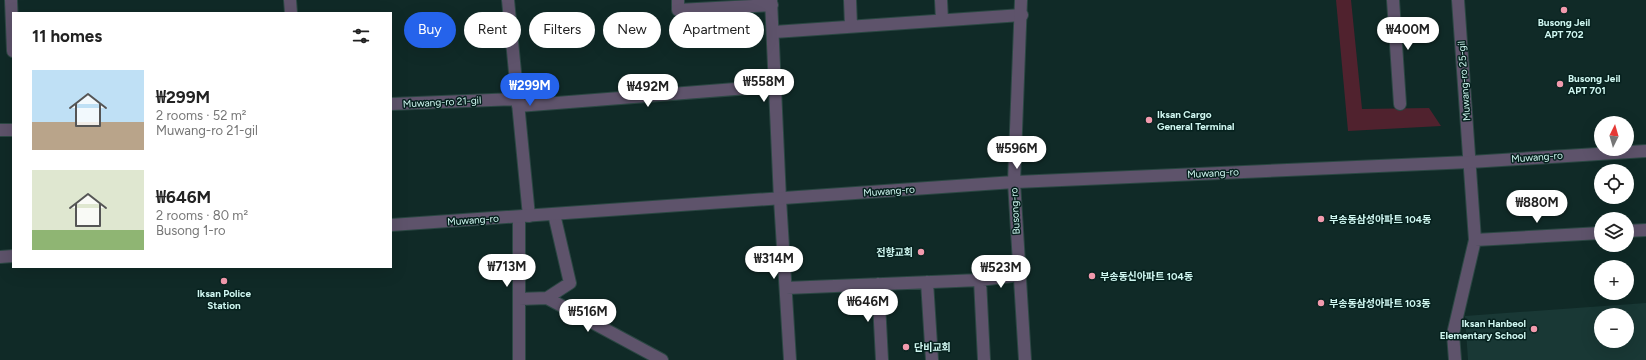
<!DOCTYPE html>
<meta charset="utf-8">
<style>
:root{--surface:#fff;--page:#f6f6f6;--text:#222;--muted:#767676;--accent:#2563eb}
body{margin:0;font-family:Figtree,"Noto Sans KR",sans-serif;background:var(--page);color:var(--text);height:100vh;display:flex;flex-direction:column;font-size:15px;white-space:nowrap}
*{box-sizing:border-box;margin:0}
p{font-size:13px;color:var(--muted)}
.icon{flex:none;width:22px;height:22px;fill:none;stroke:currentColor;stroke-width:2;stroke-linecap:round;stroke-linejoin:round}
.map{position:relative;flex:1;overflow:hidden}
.sheet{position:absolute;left:12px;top:12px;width:380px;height:256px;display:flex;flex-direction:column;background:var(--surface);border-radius:0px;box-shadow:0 4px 16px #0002}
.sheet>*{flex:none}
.top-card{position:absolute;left:404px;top:12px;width:380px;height:36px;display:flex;gap:8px}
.needle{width:26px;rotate:5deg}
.fabs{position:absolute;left:1594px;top:116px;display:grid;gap:8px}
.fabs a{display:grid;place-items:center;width:40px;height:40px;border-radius:50%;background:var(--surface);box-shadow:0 4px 16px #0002;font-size:20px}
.price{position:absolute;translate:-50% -34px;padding:0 9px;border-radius:14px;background:#fff;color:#222;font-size:13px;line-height:26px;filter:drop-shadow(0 1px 2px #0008)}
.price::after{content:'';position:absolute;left:50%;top:24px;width:12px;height:9px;margin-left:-6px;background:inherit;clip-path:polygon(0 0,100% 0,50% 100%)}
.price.on{background:var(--accent);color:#fff}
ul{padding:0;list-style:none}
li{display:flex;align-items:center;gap:12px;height:100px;padding:0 20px}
li span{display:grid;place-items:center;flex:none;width:112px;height:80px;border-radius:0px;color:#555}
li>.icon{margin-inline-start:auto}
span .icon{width:48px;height:48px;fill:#fffc;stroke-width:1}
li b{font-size:17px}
h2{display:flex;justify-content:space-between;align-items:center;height:48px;padding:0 20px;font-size:17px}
.chip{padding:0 14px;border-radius:18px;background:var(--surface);box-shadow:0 4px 16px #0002;font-size:14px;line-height:36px}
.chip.on{background:var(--accent);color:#fff}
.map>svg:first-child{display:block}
</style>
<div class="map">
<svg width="1646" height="360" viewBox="0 0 1646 360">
<rect width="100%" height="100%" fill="#102a27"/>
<path fill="#193835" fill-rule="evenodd" d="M1646,303v57h-178l-3,-44zM1601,315h26v26h-26z"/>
<path fill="#50222e" d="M1336,0h15l11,109 67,-1 12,18 -93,5z"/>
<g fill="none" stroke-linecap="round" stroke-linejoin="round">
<g stroke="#2b4743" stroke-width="14">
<path id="minor" d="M11,0l2,51
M290,0l1,13
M508,0l21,216
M678,0v10l94,-5
M771,0l9,199 10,161
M850,0l1,26
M941,0l1,20
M1393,0l7,104
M774,32l248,-17
M391,104l127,-5
M518,106l257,-20
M0,130h13
M519,217v143
M1627,231l19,-1
M1475,240l126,-7
M980,280l4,80
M927,282l5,78
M878,284l4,76
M786,288l194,-8 39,-5
M547,298l23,-15 -16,-69
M519,299l28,-1 115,62
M1455,360l-2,-26 22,-94 -17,-240"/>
</g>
<g stroke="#2b4743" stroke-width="14">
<path id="tertiary" d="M1021,0l-7,182 11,178
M391,225l623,-43 456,-20 176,-11
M0,257l13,-1"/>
</g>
<use href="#minor" stroke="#5e536b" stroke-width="12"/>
<use href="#tertiary" stroke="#5e536b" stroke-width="12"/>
</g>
<g fill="#f29aad" stroke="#06211e" stroke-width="1.5">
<circle cx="1564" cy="10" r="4"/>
<circle cx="1560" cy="84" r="4"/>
<circle cx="1149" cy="120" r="4"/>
<circle cx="1321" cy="219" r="4"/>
<circle cx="921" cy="252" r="4"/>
<circle cx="1092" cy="276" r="4"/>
<circle cx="224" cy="281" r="4"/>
<circle cx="1321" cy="303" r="4"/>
<circle cx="1534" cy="329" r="4"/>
<circle cx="906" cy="347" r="4"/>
</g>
<g text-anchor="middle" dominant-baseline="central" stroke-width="3" stroke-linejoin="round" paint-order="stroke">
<g font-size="10" font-weight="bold" fill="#d1f8f2" stroke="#06211e" text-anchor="start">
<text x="1564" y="22" text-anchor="middle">Busong Jeil<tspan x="1564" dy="12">APT 702</tspan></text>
<text x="1568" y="78">Busong Jeil<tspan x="1568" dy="12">APT 701</tspan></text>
<text x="1157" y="114">Iksan Cargo<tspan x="1157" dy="12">General Terminal</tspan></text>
<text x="1329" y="219">부송동삼성아파트 104동</text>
<text x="913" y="252" text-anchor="end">전향교회</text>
<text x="1100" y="276">부송동신아파트 104동</text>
<text x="224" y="293" text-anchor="middle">Iksan Police<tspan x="224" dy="12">Station</tspan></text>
<text x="1329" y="303">부송동삼성아파트 103동</text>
<text x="1526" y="323" text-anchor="end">Iksan Hanbeol<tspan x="1526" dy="12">Elementary School</tspan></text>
<text x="914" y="347">단비교회</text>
</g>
<g font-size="10" fill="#d1f8f2" stroke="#06211e">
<text transform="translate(1464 81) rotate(-94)">Muwang-ro 25-gil</text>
<text transform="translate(442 102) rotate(-3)">Muwang-ro 21-gil</text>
<text transform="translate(1537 157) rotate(-4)">Muwang-ro</text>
<text transform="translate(1213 173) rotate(-3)">Muwang-ro</text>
<text transform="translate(889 191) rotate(-4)">Muwang-ro</text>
<text transform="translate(1015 211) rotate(-93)">Busong-ro</text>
<text transform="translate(473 220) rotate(-4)">Muwang-ro</text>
</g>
</g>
</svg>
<div class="fabs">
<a><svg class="needle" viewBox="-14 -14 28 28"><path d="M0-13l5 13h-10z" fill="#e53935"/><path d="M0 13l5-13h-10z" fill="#767676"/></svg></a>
<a><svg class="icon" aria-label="locate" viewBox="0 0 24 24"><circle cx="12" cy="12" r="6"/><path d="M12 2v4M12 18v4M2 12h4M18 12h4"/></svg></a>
<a><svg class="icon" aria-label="layers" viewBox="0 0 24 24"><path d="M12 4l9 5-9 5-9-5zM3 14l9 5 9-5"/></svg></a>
<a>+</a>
<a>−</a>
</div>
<b class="price" style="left:1408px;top:51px">₩400M</b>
<b class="price" style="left:764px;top:103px">₩558M</b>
<b class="price on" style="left:530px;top:107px">₩299M</b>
<b class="price" style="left:648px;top:108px">₩492M</b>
<b class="price" style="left:1017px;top:170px">₩596M</b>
<b class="price" style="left:1537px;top:224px">₩880M</b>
<b class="price" style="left:774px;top:280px">₩314M</b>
<b class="price" style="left:507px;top:288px">₩713M</b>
<b class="price" style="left:1001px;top:289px">₩523M</b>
<b class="price" style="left:868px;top:323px">₩646M</b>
<b class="price" style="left:588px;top:333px">₩516M</b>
<div class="top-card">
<a class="chip on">Buy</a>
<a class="chip">Rent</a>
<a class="chip">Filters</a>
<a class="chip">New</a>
<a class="chip">Apartment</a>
</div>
<section class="sheet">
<h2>11 homes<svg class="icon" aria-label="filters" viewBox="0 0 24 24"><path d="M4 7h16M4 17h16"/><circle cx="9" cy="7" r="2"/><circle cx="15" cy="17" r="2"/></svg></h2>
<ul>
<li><span style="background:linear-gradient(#bfe0f5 65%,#b9a48a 0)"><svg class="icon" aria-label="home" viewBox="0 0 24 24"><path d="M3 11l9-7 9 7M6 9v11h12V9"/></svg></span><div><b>₩299M</b><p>2 rooms · 52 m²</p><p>Muwang-ro 21-gil</p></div></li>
<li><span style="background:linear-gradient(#dfe7d0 75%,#8fb573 0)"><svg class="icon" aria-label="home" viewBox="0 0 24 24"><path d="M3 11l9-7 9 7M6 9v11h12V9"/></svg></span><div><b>₩646M</b><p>2 rooms · 80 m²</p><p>Busong 1-ro</p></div></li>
</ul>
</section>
</div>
